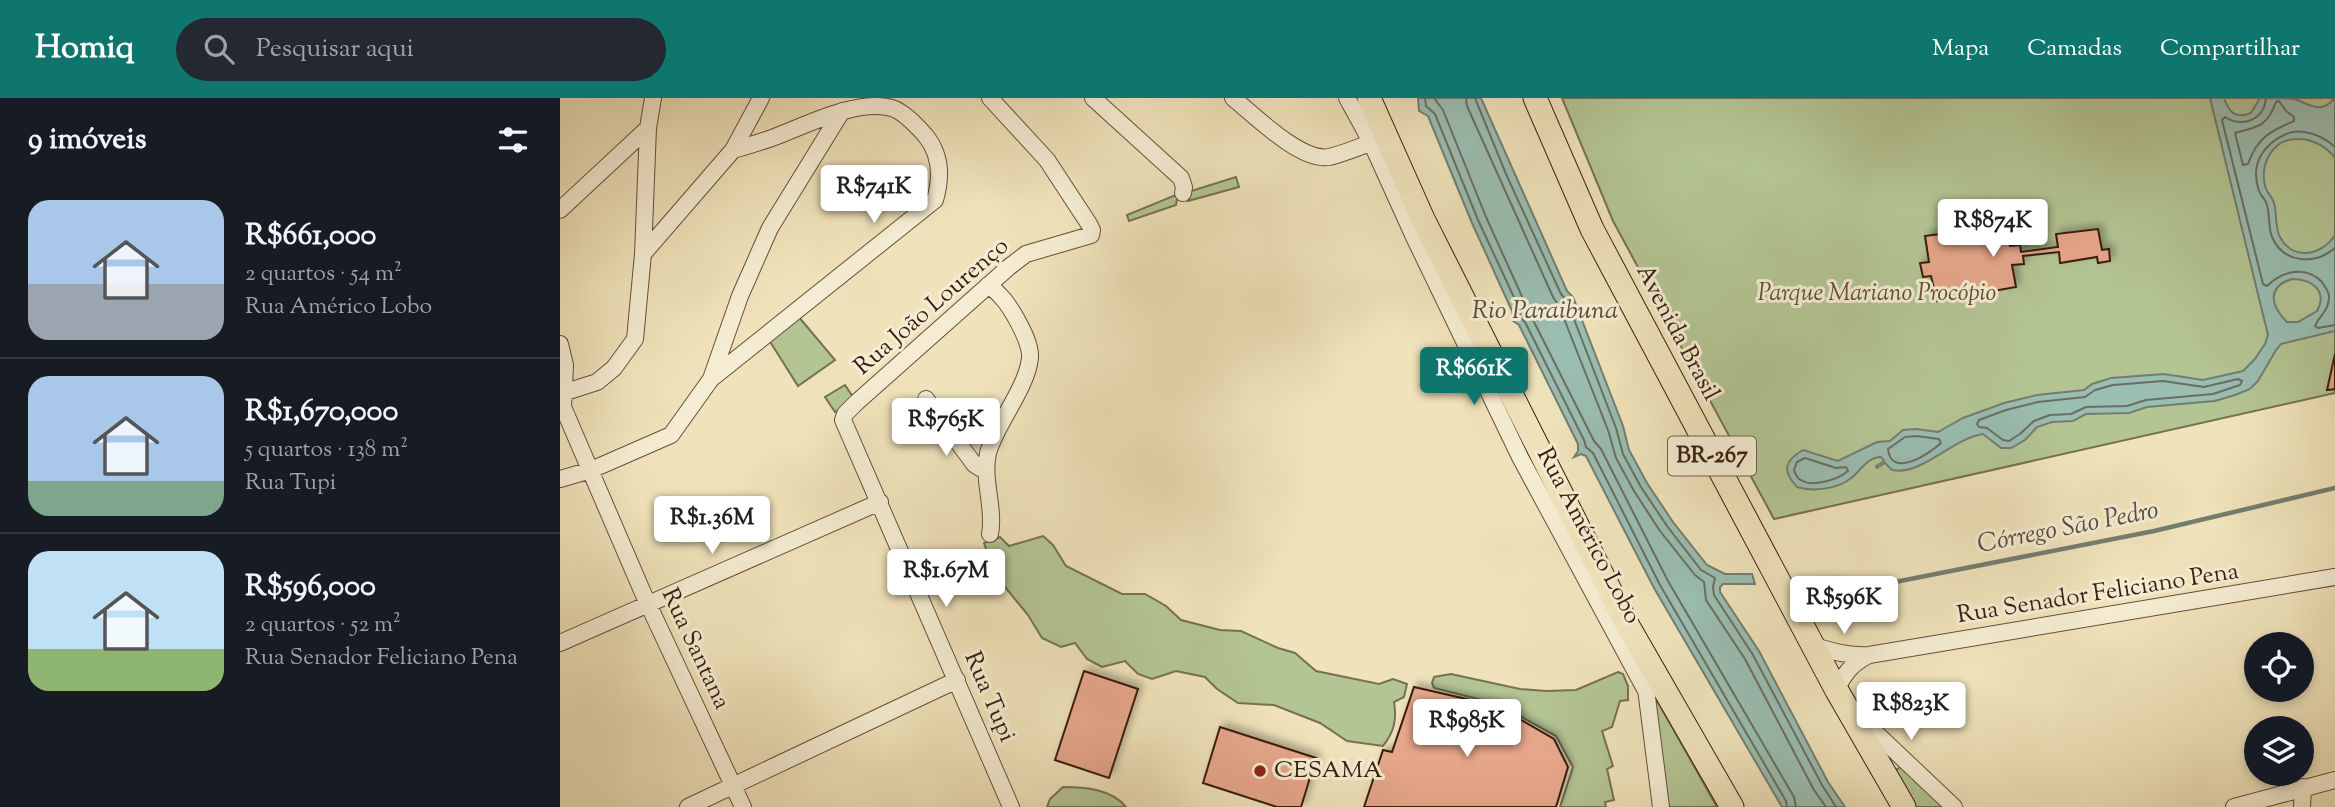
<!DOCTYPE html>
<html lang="pt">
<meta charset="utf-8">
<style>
:root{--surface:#171b24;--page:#242831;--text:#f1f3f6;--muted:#9ea1a6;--line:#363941;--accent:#0f766e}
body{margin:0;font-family:"Sorts Mill Goudy",serif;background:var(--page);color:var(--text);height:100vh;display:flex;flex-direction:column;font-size:26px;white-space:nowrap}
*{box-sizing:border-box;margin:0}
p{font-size:23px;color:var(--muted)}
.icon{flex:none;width:38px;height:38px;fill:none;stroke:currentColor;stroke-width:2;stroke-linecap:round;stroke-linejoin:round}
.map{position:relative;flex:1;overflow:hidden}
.details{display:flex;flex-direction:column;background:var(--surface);width:560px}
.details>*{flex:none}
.controls{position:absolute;left:1684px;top:534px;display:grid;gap:14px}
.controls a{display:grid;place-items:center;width:70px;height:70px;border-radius:50%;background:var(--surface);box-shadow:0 4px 10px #0003;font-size:35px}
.price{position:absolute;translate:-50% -60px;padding:0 16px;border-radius:7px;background:#fff;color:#222;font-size:23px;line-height:46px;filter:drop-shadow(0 2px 4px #0008)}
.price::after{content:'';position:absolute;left:50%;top:42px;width:21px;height:16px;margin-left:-10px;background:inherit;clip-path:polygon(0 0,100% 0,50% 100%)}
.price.current{background:var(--accent);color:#fff}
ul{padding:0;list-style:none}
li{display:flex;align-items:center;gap:21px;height:175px;padding:0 28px}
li+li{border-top:2px solid var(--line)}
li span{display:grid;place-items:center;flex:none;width:196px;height:140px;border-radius:21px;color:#555}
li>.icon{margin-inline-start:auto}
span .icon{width:84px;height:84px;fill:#fffc;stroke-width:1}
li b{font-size:30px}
h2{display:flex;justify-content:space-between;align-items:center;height:84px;padding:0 28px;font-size:30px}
header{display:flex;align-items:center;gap:42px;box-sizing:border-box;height:98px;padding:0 35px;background:var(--accent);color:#fff}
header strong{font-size:33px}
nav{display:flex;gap:38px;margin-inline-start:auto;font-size:24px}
.search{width:490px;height:63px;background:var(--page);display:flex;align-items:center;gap:18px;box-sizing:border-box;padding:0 24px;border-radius:38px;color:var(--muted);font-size:26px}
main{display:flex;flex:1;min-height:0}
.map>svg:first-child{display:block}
</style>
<header>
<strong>Homiq</strong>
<div class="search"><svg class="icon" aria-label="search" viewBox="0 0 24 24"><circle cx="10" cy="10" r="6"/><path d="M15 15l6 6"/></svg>Pesquisar aqui</div>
<nav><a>Mapa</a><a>Camadas</a><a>Compartilhar</a></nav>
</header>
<main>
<section class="details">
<h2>9 imóveis<svg class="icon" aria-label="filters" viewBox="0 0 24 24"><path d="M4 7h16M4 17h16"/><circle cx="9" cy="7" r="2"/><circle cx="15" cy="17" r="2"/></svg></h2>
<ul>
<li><span style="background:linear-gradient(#a9c7e8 60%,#9aa5b1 0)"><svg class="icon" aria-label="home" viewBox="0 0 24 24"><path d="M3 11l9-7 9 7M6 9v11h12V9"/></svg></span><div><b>R$661,000</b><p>2 quartos · 54 m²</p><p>Rua Américo Lobo</p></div></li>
<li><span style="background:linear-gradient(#a9c7e8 75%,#7fa58c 0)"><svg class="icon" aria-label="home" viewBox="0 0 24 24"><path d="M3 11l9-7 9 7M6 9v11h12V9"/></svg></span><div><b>R$1,670,000</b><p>5 quartos · 138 m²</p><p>Rua Tupi</p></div></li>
<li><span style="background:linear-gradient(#bfe0f5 70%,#8fb573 0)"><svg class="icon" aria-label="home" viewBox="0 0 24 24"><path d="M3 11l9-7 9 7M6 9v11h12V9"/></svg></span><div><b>R$596,000</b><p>2 quartos · 52 m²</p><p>Rua Senador Feliciano Pena</p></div></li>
</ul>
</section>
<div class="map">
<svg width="1775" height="709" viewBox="0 0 1775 709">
<defs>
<filter id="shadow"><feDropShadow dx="4.5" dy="-4.5" stdDeviation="3.5" flood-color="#0004"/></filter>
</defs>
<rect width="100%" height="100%" fill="#f0e3bb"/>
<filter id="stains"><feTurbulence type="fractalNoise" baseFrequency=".00286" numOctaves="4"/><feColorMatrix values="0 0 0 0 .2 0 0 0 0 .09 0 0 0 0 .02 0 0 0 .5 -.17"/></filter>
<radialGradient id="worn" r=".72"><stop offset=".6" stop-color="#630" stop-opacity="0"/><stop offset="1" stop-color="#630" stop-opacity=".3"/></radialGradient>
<path fill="#b4c594" stroke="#767152" stroke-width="2" d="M1002,0h773v295l-561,126 -161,-298z
M676,79l3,10 -51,14 3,-10z
M618,96l-2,11 -47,16 -2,-6z
M238,218l37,44 -37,26 -29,-46z
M285,287l10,15 -20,12 -10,-15z
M483,438l10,9 13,21 56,28h23l21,12 15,14 39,10 21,1 37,17 17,5 21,18 63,13 14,-5 14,5 -3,13 -10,5c3,18 0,30 -11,44l-36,-5 -27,-18 -46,-18 -36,-2 -21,-14 -12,-12 -29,-6 -24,8 -14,-5 -13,-13 -23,6 -15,-8 -12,-16 -14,4 -19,-9 -14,-23 -28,-34 2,-17 -14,-10 -4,-11 16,-6 9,9z
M1058,574l5,2 5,12v14l-8,1 -8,26 -10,4 11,35 -6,3 7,31 -9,2 1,5h-46l13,-40 -17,-31 -58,-32 -64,-16 -2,-5 2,-6 17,-3 69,15 26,2 30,-1z
M1090,590l67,119h-51z
M1343,668l44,41h-32l-21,-36z
M503,689c21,0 49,2 63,20h-79l3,-8z"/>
<path fill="#9abeb2" stroke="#737e71" stroke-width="2" fill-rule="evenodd" d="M858,0h63l86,193 6,6 50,129 6,24 18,33 26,39 34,43 18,9h27l3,10h-32l-3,3v5l39,59 69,131 17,25h-63l-128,-219 -68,-132 -5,-2 -7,3 4,-6v-7l-59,-119 -6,-4 -1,-10 -40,-88 -44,-107 -9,-5z
M1650,0h14c5,15 12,21 27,15l9,-15c10,0 26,0 35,1 17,7 26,15 40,-1v60c-8,-11 -22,-19 -37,-19 -26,-1 -40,27 -32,50 2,5 7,9 8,14 3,10 1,22 5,32 12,26 42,22 56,0v96l-54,13 -5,6 -18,31 -8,8 -15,6 -20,6 -68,6 -18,6 -43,1 -13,7 -21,1 -15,5 -12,13 -14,8h-10l-18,-14c-32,5 -61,42 -91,36l-7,-7 -8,5 -1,-2 8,-5 -3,-4c-14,0 -20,14 -31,22 -13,10 -38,13 -53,8 -15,-16 -13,-26 6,-37l35,11 39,-19 13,-1 13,-11 13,-1 22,3 25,-14 41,-15 33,-8 47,-5 8,-6 19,-6 53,-4 39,6 40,-9 11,-11 11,-16 3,-9zM1732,181c20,0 36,12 25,32l-19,11h-11c-17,-17 -20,-35 5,-43z"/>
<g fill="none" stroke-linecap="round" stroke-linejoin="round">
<path stroke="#6a6e61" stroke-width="2" d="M865,0l1,8 9,8 43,106 41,88 1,9 5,5 59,118 2,7 7,6 67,132 126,216 1,6
M874,0l9,12 43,107 43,95 65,129 7,8 67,132 126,216 2,10
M906,0l1,8 86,191 6,9 49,124 8,28 18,33 26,40 35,44 9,7 2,18 39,59 69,131 12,17
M915,0l31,76 55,120 6,7 49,127 7,26 18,33 26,39 34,44 14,8 -2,9 1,8 39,60 69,130 14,22
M1706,0c-2,22 -23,30 -41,19l-3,3 41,164 4,2c15,-15 39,-21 55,-4 3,5 7,9 7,15 0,14 -10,19 -14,29l3,2 17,-3
M1719,3l7,10 8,6v4c-24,10 -37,17 -46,43l-5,1 -8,-32c22,-6 32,-6 41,-31z
M1775,49c-12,-11 -33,-20 -49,-13 -24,11 -36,31 -27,57 2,5 7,9 8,14 3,10 1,22 5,32 12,27 43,28 63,11
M1678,281l4,2 -2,4 -27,9 -67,6 -19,6 -41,1 -15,7 -21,1 -16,6 -14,13 -11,7 -6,-1 -16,-12 -8,-1 -2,-3 2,-4 27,-10 32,-8 47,-5 10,-7 18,-5 50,-4 41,6z
M1356,338l23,3 2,4c-12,11 -50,36 -53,6l17,-12z
M1245,360l31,10 10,-1 2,4c-9,8 -36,17 -47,9 -5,-2 -5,-6 -7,-10l3,-8z"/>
<path stroke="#737e71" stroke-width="4.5" d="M1246,484h89l259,-51 181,-43"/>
</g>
<path fill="#e6a68a" stroke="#391d10" stroke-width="2" filter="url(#shadow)" d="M1447,127l3,21 10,-1 1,7 37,-5 -2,-13 42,-5 4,21 7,-1 1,12 -12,2 -1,-6 -37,6 -1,-11 -36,4 1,8 -12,1 4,22 -79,14 -6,-25 -8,1 -3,-14 9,-1 -4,-26z
M1775,256v35l-8,1z
M524,573l54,18 -29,89 -54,-18z
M854,589l83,19 57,33 14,28 -12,40h-192l19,-57 9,2z
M660,629l96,31 -15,49h-24l-74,-24z"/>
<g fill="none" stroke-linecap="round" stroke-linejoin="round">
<g stroke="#674e3b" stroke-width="18">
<path id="minor" d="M430,0l57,62 42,64 3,6 -1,5 -65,19 -17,13 -152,135 -12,12 -2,6 168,387
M533,0l88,80 3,9 -1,6
M673,0c21,17 68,64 96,59 17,-4 35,-12 51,-18
M787,0l24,44 43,95 106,220 126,234
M173,52c12,-3 24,-7 36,-11 34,-12 87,-41 123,-31 12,4 24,17 33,27 16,19 17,41 10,65l-224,179 29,-83 30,-68 72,-117
M0,112l88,-82
M83,156l90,-104 28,-52
M428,187c13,9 20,19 28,33 6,11 15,27 14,40 -3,30 -34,66 -42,95 -6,27 7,55 2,81
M0,246l5,21 -2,42 80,186 100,214
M0,296l37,-12 17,-14 21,-29 8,-85 5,-126 5,-30
M366,301l48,65 6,4 6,-2
M0,381l31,-9 80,-35 40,-56
M0,545l320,-141
M1255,548c19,6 34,10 54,9l466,-78
M1085,583l16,126
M1276,591c9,-15 15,-25 31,-33
M1299,619l95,90
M128,709l269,-127
M1674,709l101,-27
M1742,709l1,-20"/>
</g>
<g stroke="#391d10" stroke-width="25">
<path id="highway" d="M809,0l54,121 205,407 104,181
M975,0l57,131 244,460 68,118"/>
</g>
<use href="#minor" stroke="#f5edd3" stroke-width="16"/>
<use href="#highway" stroke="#f0e3bb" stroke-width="23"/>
</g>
<circle fill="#8f2418" stroke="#f5edd3" stroke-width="2.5" cx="700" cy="673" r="7"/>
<g text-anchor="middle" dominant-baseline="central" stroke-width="6" stroke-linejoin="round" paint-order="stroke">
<rect fill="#f5edd3" stroke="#715b4a" stroke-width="2" x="1108" y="338.5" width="88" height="39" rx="5"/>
<g font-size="23" font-weight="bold" fill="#391d10">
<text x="1152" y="358">BR-267</text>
</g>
<g font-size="24" font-style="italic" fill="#5e4f38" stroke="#f5edd3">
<text x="1317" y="196">Parque Mariano Procópio</text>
</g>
<g font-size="24" fill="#391d10" stroke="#f5edd3">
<text transform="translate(372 209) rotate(-41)">Rua João Lourenço</text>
<text transform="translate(1117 235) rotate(62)">Avenida Brasil</text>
<text transform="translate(1028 438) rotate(62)">Rua Américo Lobo</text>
<text transform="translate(1538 496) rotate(-9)">Rua Senador Feliciano Pena</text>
<text transform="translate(135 551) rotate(65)">Rua Santana</text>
<text transform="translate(429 599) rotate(67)">Rua Tupi</text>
</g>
<g font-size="24" fill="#391d10" stroke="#f5edd3" text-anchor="start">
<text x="714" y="673">CESAMA</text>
</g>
<g font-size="26" font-style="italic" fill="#564d41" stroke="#f5edd3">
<text x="985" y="213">Rio Paraibuna</text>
<text transform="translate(1508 430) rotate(-11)">Córrego São Pedro</text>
</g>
</g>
<rect width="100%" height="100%" filter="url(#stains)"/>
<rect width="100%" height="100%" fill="url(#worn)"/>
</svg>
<div class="controls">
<a><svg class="icon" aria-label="locate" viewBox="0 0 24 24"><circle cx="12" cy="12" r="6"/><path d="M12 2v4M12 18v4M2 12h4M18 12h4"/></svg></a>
<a><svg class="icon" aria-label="layers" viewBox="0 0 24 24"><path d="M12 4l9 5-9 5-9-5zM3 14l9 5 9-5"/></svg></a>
</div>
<b class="price" style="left:314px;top:127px">R$741K</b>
<b class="price" style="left:1433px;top:161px">R$874K</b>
<b class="price current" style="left:914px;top:309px">R$661K</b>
<b class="price" style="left:386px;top:360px">R$765K</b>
<b class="price" style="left:152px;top:458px">R$1.36M</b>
<b class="price" style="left:386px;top:511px">R$1.67M</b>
<b class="price" style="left:1284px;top:538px">R$596K</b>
<b class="price" style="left:1351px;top:644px">R$823K</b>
<b class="price" style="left:907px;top:661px">R$985K</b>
</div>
</main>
